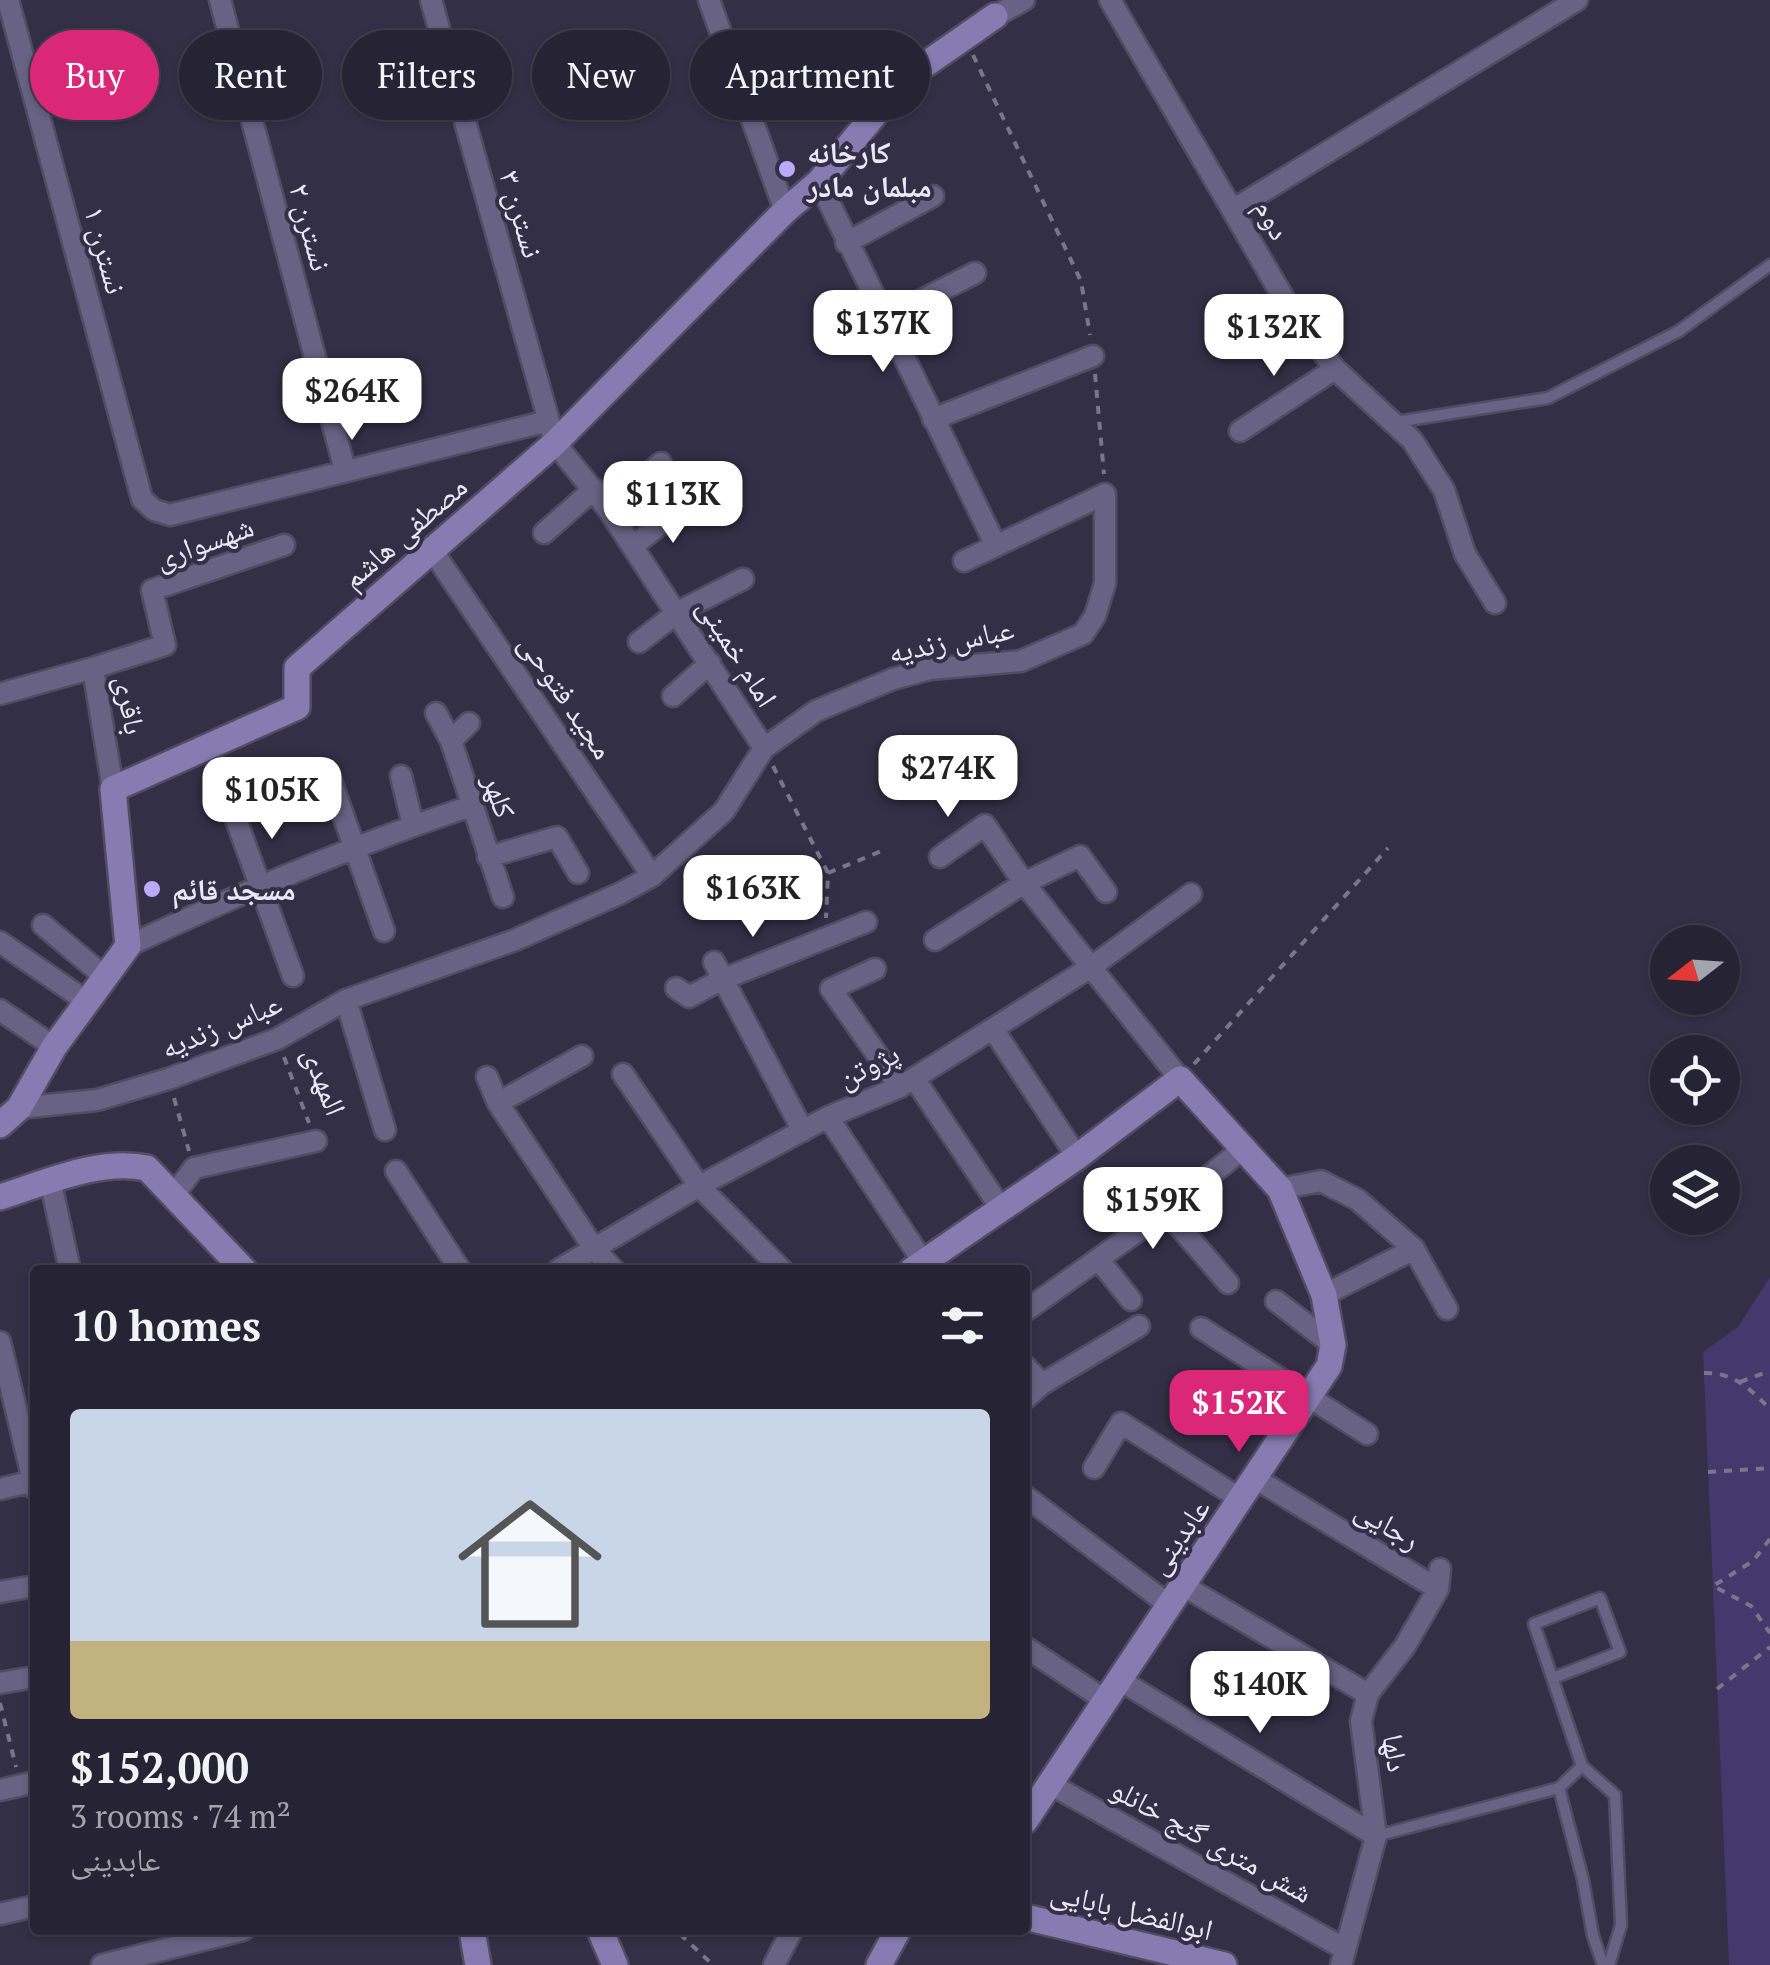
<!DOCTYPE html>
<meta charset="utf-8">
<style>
:root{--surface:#262334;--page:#2e2b3c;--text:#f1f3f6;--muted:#a4a4ac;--line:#42404f;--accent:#db2777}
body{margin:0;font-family:"PT Serif","Noto Naskh Arabic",serif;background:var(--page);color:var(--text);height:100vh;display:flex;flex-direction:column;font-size:38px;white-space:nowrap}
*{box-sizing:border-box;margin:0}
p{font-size:32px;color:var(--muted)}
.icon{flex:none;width:55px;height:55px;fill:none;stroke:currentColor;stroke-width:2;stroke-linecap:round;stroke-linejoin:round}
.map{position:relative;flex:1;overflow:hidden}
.sheet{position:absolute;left:30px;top:1265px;width:1000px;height:670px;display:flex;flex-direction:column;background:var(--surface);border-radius:10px;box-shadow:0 2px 8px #0004,0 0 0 2px var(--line)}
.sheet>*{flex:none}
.guide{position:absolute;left:30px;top:30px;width:1000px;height:90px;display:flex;gap:20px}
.needle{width:65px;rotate:253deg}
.buttons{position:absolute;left:1650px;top:925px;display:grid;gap:20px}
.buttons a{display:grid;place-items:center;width:90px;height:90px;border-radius:50%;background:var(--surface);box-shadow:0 2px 8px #0004,0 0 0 2px var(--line);font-size:50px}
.price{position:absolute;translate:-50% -85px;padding:0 22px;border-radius:20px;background:#fff;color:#222;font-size:32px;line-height:65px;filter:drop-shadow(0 2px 5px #0008)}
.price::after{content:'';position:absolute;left:50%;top:60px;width:30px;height:22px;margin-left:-15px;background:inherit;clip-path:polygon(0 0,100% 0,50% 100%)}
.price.current{background:var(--accent);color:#fff}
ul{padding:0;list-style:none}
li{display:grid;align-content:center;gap:20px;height:530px;padding:0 40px}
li+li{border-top:2px solid var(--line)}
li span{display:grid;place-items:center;height:310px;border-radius:10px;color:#555}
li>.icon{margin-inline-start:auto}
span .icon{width:180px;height:180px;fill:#fffc;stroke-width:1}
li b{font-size:42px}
h2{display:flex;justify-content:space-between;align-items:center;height:120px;padding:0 40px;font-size:42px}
.pill{padding:0 35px;border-radius:45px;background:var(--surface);box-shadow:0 2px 8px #0004,0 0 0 2px var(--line);font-size:35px;line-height:90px}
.pill.current{background:var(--accent);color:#fff}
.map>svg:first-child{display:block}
</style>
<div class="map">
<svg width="1770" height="1965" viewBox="0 0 1770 1965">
<rect width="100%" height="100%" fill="#332f46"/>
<path fill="#44396c" d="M1770,1277v688h-41l-26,-613 35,-25z"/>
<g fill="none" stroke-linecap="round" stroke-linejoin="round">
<g stroke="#504d62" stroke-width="15">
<path id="lane" d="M1396,422l152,-24 131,-67 91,-66
M1553,1678l67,-26 -20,-54 -66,26 48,142 33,29 6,130 -12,40
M1559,1788l24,92 10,56 10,29
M1376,1836l183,-48 23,-22"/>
</g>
<g stroke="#504d62" stroke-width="25">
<path id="street" d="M8,0l134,499 12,11 16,5 378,-94
M220,0l125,470
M431,0l124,443 53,66 156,239
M709,0l76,211
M1110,0l180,309 45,60 77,71 32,50 21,64 30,49
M995,16l29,-16
M819,182l177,364
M1234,209l343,-209
M846,243l87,-47
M883,320l92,-47
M933,419l160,-63
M1240,431l95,-62
M608,509l53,-46
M544,533l50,-44
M633,546l49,-39
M432,550l220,326
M639,642l39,-30 65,-33
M93,668l72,-23 -13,-55 132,-45
M0,694l93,-26 20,121
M673,696l37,-33
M436,713l15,28 52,156
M451,741l18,-18
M401,776l12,49
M330,778l54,153
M235,817l58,159
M488,857l69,-20 21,36
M940,857l45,-32 39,58 156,196
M43,925l61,51
M935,940l89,-57 56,-27 26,36
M0,942l86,59
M128,946c112,-53 226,-101 343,-140
M714,962l89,169
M875,969l-44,20 69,98
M676,988l13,9 32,-17 145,-58
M346,1000l39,130
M0,1010l54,37
M993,1029l84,128
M623,1074l76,112 83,84
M487,1077l11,26 97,147 19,20
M914,1078l88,132
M498,1103l84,-47
M19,1108l78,-8 71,-21 109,-40 69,-39 169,-60 106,-47 31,-17 72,-65 40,-63 52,-37 77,-32 37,-10 91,-8 62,-27 12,-18 10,-33v-89l-141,67
M828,1117l96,146
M396,1171l64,99
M50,1180l20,90
M1280,1189l41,-8 37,19 56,49 33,60
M174,1195l20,-27 122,-27
M1166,1211l62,72
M1099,1260l32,40
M558,1270l141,-84 129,-69 72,-30 191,-120 100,-73
M1324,1295l90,-46
M1276,1301l57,44
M1025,1311l141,-100 79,-64
M1201,1328l166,106
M0,1342l35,147
M1025,1366l17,18
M1025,1399l17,-15 97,-58
M1094,1468l27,-45 121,77
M1256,1479l182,110
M0,1489l33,-8
M1025,1496l144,109
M1182,1585l186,109
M0,1592l35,-6
M1025,1647l80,53
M1118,1679l258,157
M0,1683l35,-6
M1050,1784l295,165
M0,1790l35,-8
M0,1914l35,-8
M102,1965l141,-35
M774,1965l18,-35
M1341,1965l35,-129 -15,-115 7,-27 37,-48 33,-57 2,-20"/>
</g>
<g stroke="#504d62" stroke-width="30">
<path id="secondary" d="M0,1125l19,-17 35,-61 74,-101 -15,-157 184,-82v-39l258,-225 230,-232 34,-29 84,-102 92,-64
M0,1197c45,-14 99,-39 147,-29l97,102
M912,1270l165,-113 103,-78 100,110 44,106 9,50 -4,21 -304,455
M1025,1917l199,48
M472,1930l6,35
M600,1930l15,35
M879,1965l19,-35"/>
</g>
<path stroke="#7a768a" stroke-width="4" stroke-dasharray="8 8" stroke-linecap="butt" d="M973,55l108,226 9,54
M1095,374l9,100
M773,766l55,107 -2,45
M828,873l56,-23
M284,1057l25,66
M1194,1064l194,-216
M174,1098l15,53
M1704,1373c30,-1 46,16 66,36
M1740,1382l30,-11
M1708,1472l62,-4
M1770,1539l-17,22 -40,25 38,20 19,27
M1717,1689l53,-42
M0,1703l16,64
M680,1934l33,31"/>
<use href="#lane" stroke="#686284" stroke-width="10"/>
<use href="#street" stroke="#686284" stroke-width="20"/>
<use href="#secondary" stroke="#867cb1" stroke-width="25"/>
</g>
<g fill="#b9abf7" stroke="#332f46" stroke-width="4">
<circle cx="787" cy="169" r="10"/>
<circle cx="152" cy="889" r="10"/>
</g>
<g text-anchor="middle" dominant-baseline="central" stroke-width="8" stroke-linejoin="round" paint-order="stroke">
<g font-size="30" font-weight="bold" fill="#eae8f7" stroke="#332f46" text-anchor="start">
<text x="807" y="152">کارخانه<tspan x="807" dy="34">مبلمان مادر</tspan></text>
<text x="172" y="889">مسجد قائم</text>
</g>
<g font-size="30" fill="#eae8f7" stroke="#332f46">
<text transform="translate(522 214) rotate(74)">نسترن ۳</text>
<text transform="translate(1273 219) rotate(61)">دوم</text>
<text transform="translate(311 227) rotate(75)">نسترن ۲</text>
<text transform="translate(106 250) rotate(75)">نسترن ۱</text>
<text transform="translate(404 532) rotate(-41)">مصطفی هاشم</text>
<text transform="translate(204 542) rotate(-20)">شهسواری</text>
<text transform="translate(951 640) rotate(-11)">عباس زندیه</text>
<text transform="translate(738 652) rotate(58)">امام خمینی</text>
<text transform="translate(567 696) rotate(56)">مجید فتوحی</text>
<text transform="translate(131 705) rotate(80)">باقری</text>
<text transform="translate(500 796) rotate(72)">کلهر</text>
<text transform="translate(221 1025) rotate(-22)">عباس زندیه</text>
<text transform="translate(868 1065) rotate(-26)">پژوتن</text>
<text transform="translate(325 1081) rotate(69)">المهدی</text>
<text transform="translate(1388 1524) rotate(31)">رجایی</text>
<text transform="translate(1178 1536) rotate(-55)">عابدینی</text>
<text transform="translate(1396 1753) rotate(81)">دلها</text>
<text transform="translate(1212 1840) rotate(29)">شش متری گنج خانلو</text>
<text transform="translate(1132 1910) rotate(14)">ابوالفضل بابایی</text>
</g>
</g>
</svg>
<div class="buttons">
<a><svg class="needle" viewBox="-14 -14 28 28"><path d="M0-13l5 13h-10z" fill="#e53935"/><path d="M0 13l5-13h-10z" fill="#a4a4ac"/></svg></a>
<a><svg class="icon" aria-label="locate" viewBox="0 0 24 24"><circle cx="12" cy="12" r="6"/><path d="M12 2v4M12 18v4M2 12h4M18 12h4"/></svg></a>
<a><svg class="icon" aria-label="layers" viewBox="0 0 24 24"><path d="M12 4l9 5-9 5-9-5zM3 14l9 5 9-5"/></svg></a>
</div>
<b class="price" style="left:883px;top:375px">$137K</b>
<b class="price" style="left:1274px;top:379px">$132K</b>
<b class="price" style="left:352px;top:443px">$264K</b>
<b class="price" style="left:673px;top:546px">$113K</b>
<b class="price" style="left:948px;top:820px">$274K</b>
<b class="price" style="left:272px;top:842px">$105K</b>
<b class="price" style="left:753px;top:940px">$163K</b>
<b class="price" style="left:1153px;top:1252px">$159K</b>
<b class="price current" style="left:1239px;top:1455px">$152K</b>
<b class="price" style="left:1260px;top:1736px">$140K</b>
<div class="guide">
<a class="pill current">Buy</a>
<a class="pill">Rent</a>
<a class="pill">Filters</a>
<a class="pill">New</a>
<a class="pill">Apartment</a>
</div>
<section class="sheet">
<h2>10 homes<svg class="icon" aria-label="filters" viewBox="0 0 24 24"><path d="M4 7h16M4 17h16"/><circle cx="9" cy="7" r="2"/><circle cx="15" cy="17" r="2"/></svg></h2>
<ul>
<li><span style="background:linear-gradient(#c9d6e8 75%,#c2b280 0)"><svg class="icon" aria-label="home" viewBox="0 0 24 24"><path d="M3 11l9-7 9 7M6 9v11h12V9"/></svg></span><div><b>$152,000</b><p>3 rooms · 74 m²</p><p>عابدینی</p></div></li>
</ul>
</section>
</div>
